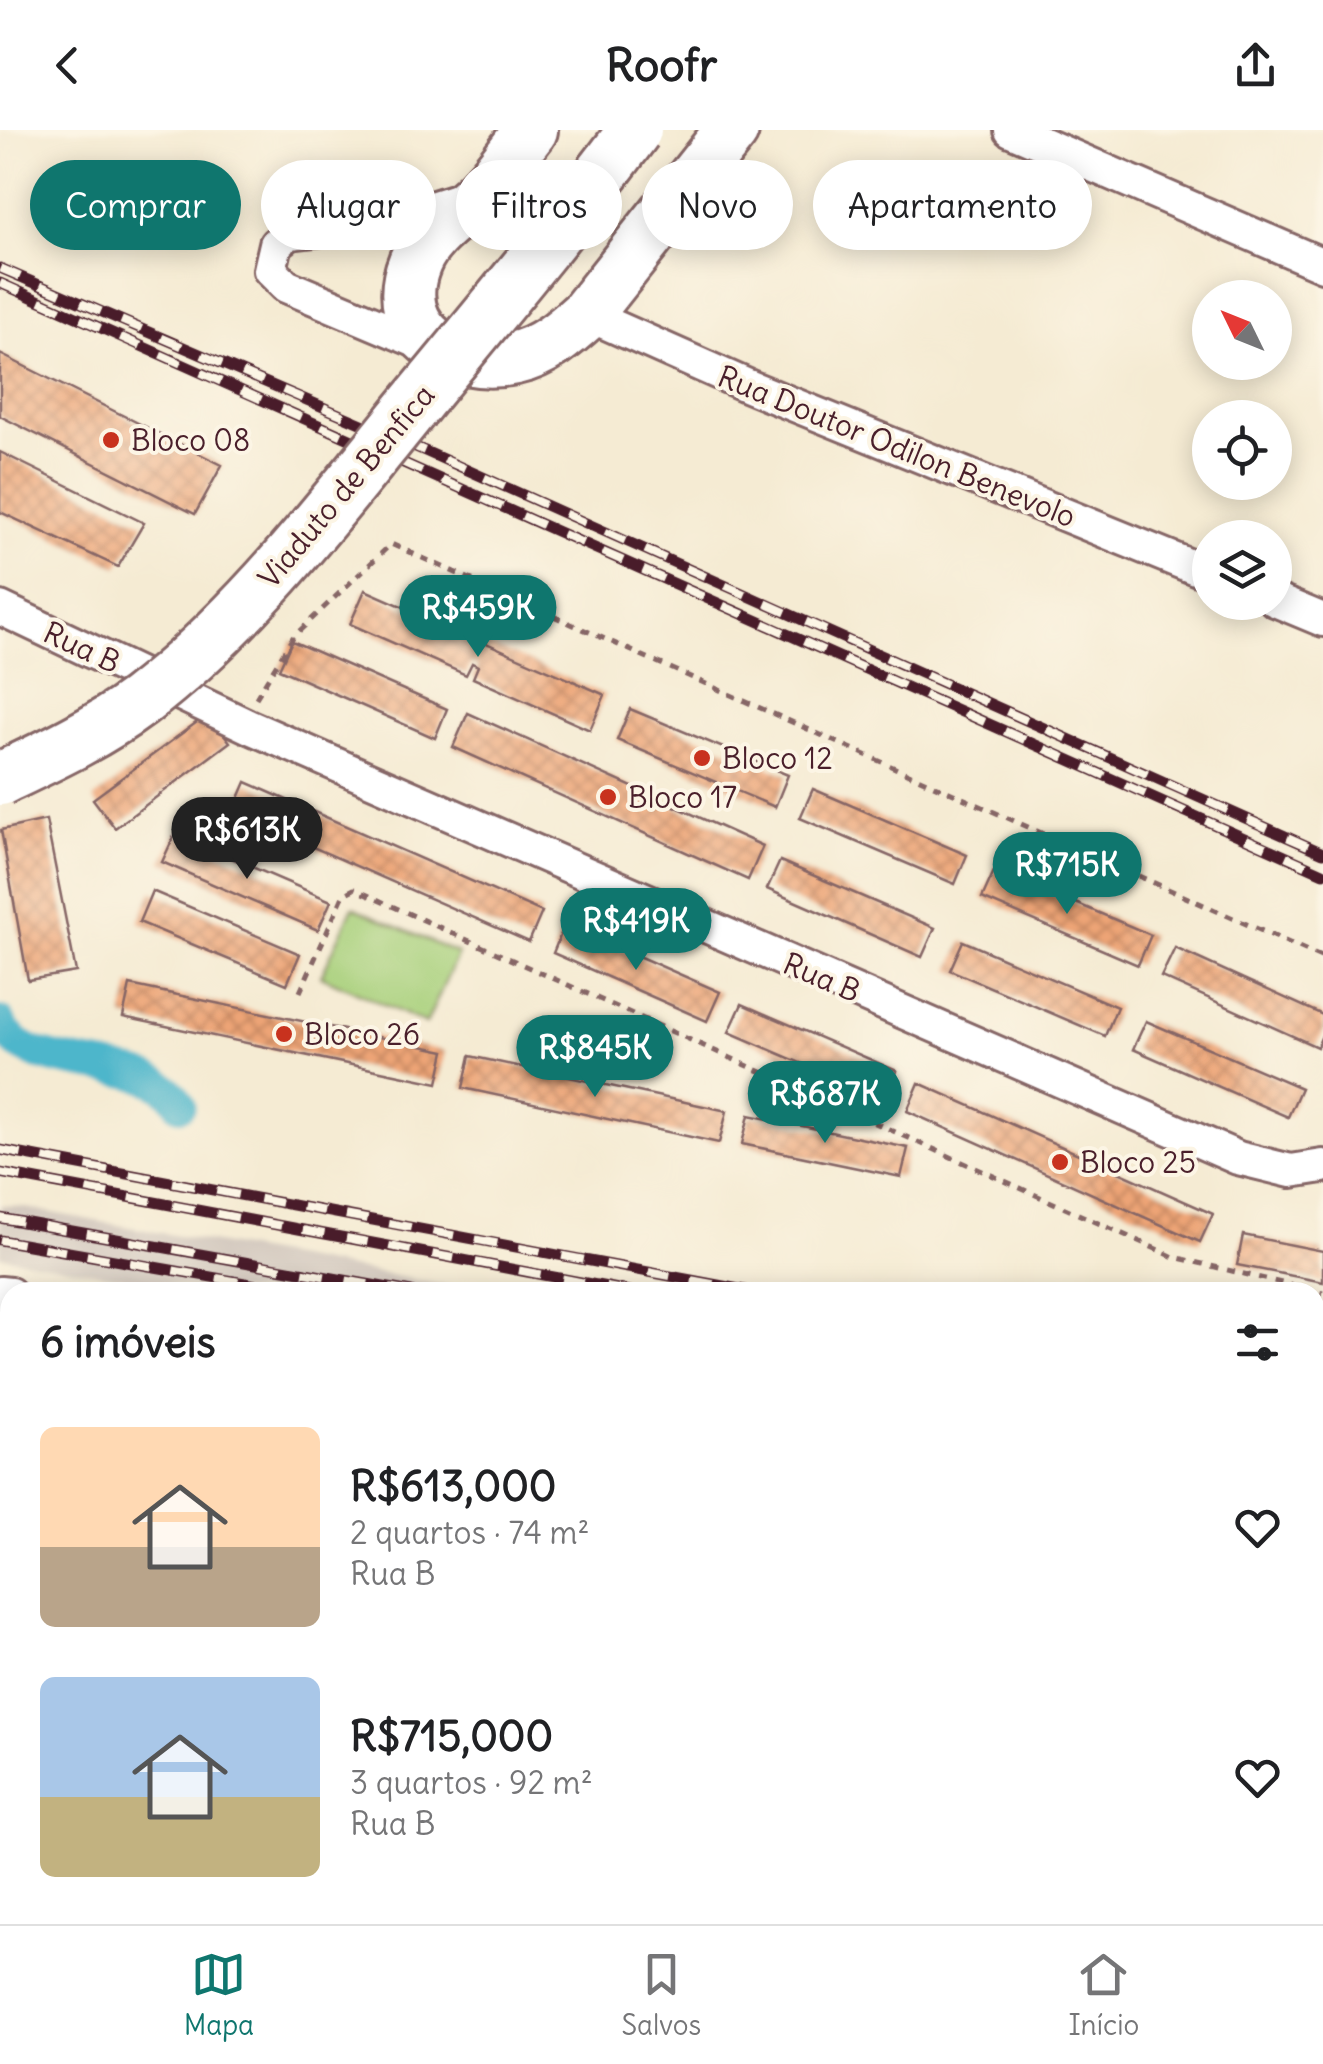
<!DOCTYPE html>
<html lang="pt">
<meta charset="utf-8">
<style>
:root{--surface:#fff;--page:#f2f2f2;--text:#202124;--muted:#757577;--line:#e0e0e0;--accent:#0f766e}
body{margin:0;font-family:Delius,sans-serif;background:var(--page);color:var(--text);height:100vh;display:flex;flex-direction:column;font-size:38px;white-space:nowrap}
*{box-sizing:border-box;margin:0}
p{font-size:32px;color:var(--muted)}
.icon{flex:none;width:55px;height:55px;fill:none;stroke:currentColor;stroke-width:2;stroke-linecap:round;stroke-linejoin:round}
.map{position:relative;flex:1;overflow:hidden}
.side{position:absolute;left:0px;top:1152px;width:1325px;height:642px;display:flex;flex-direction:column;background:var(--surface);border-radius:30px 30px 0 0;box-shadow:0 5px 25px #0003}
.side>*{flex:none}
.top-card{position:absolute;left:30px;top:30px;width:1265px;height:90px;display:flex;gap:20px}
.needle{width:65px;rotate:313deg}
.tools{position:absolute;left:1192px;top:150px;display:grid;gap:20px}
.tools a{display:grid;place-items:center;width:100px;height:100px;border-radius:50%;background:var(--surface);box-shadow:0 5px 25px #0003;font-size:50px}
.price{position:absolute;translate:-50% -85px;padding:0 22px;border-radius:35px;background:var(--accent);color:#fff;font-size:32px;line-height:65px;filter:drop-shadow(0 2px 5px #0008)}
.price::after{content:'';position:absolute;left:50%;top:60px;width:30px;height:22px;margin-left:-15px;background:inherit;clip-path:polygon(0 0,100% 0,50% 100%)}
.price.on{background:#222;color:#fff}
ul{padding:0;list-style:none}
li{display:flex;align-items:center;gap:30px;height:250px;padding:0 40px}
li span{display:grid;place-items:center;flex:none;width:280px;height:200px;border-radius:15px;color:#555}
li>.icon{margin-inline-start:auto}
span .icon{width:120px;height:120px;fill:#fffc;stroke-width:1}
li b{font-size:42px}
h2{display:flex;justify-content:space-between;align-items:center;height:120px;padding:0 40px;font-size:42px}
.pill{padding:0 35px;border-radius:45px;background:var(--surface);box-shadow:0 5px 25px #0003;font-size:35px;line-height:90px}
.pill.on{background:var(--accent);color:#fff}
header{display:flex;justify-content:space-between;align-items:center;height:130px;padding:0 40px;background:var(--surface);font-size:45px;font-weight:700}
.tabs{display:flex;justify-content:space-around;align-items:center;height:140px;border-top:2px solid var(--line);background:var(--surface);font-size:28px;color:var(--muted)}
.tabs a{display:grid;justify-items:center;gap:5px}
.tabs .on{color:var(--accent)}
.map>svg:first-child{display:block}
</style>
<header><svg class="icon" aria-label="back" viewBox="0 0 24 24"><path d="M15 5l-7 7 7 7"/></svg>Roofr<svg class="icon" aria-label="share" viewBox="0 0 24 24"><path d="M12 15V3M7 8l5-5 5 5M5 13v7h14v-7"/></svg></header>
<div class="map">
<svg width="1323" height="1794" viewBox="0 0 1323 1794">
<defs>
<pattern id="building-cross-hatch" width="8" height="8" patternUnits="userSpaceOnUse" patternTransform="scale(2.5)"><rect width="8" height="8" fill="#eda476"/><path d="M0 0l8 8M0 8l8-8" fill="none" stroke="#c28561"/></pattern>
</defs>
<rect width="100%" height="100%" fill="#fcf5e5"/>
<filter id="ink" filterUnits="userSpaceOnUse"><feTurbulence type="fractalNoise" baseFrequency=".01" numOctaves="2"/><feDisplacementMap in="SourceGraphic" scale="20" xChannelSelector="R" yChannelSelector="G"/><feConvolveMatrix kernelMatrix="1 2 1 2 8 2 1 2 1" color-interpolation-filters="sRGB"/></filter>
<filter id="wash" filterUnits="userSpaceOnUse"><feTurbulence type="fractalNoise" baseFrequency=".0048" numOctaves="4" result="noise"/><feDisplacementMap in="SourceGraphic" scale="40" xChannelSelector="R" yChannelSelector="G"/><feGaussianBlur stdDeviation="2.25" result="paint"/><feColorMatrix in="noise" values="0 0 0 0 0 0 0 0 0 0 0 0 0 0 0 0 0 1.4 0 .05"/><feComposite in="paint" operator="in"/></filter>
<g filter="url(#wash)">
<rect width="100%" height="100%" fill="#f5ebd3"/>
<path fill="#cdc2b9" d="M0,1075l20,2 461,85h-273l-208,-36z
M1315,1322l8,1v56l-8,-2z"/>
<path fill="#a8d07b" stroke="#797853" stroke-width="2.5" d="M353,777l105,47 -32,70 -105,-48z"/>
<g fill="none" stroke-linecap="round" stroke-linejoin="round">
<path stroke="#4db6cb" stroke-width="32" d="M0,892c26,60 149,26 180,83"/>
</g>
<g id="blocks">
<path fill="url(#building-cross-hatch)" d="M0,224l222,111 -27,49 -195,-98z
M0,322l144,71 -26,44 -118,-55z
M365,460l240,105 -15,35 -117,-52 5,-12 -6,-3 -6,12 -116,-51z
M292,511l155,68 -12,29 -156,-69z
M630,579l158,66 -13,32 -158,-67z
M468,583l295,133 -15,34 -295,-133z
M208,584l22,28 -115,86 -22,-29z
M246,652l296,130 -13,30 -296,-130z
M813,659l154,66 -12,29 -155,-66z
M46,690l30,152 -48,8 -27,-150z
M175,704l156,67 -13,29 -156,-68z
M780,731l155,67 -13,29 -155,-68z
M995,739l156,66 -13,30 -156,-67z
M152,761l148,63 -13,30 -148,-62z
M565,794l155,68 -13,29 -154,-68z
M963,811l154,66 -12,29 -155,-66z
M1175,818l148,67v18l-6,14 -156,-70z
M130,855l315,66 -7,32 -315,-66z
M742,874l155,67 -13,28 -155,-67z
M1146,891l155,67 -13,29 -155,-68z
M470,926l257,55 -8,32 -256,-55z
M919,953l294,131 -13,28 -293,-131z
M749,985l159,33 -7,29 -159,-33z
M1243,1105l80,16v31l-86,-17z
M10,1672v113h36l1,9h-47v-120z"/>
</g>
</g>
<g filter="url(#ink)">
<use href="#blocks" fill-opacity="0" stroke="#866666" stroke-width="2.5"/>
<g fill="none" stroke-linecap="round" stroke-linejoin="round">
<g stroke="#866666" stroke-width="38">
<path id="street" d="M1011,0l312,135
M586,184l162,72 462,188
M433,218l-147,-62 -16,-16 6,-26 14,-11 100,-12 70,-22
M1275,470l48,20
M0,478l250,119 988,431 53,13 32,-5
M0,1163l10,1
M1315,1386l8,1
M0,1520h10
M1315,1644h8
M0,1657h10
M231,1785l2,9
M461,1794l1,-9
M785,1794v-9
M1128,1794l195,-2"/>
</g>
<g stroke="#866666" stroke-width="58">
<path id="primary" d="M531,0c-16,20 -30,42 -48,60 -22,24 -55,40 -68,72 -28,69 37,110 100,96 28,-6 50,-25 71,-44l146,-184"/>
</g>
<path stroke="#866666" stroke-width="5" stroke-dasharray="8 8" stroke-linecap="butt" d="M256,568l37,-61 98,-93 932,414
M300,862l44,-98 10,-5 820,368 149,36"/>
<use href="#street" stroke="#fff" stroke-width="32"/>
<use href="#primary" stroke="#fff" stroke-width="52"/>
<g stroke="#4a1f2b" stroke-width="11">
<path id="rail" d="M0,138l425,183 898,402
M0,153l1323,590
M0,1020l755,142
M0,1043l634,119
M0,1088l411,74
M0,1110l297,52
M1315,1270l8,2
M1315,1294l8,2
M1315,1333l8,2
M1315,1360l8,2"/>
</g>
<use href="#rail" stroke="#fcf5e5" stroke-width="8" stroke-dasharray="22" stroke-linecap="butt"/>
<g stroke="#866666" stroke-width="58" stroke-linecap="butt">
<path id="primary-bridge" d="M0,649c48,-23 96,-45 139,-77 109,-83 192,-195 278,-300 74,-90 149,-179 218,-272"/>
</g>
<use href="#primary-bridge" stroke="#fff" stroke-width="52"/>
</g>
</g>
<g fill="#c8321e" stroke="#fcf5e5" stroke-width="4">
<circle cx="111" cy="310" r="10"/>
<circle cx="702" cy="628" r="10"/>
<circle cx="608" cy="667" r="10"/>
<circle cx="284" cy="904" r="10"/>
<circle cx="1060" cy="1032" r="10"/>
</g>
<g text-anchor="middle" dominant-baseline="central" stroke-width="8" stroke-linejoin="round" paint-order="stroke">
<g font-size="30" fill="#4a1f2b" stroke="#fcf5e5" text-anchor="start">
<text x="131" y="310">Bloco 08</text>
<text x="722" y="628">Bloco 12</text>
<text x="628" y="667">Bloco 17</text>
<text x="304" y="904">Bloco 26</text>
<text x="1080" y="1032">Bloco 25</text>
</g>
<g font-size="30" fill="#4a1f2b" stroke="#fcf5e5">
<text transform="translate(897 316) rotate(22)">Rua Doutor Odilon Benevolo</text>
<text transform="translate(346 356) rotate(-50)">Viaduto de Benfica</text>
<text transform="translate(82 517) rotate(25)">Rua B</text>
<text transform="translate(822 847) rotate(23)">Rua B</text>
</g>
</g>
</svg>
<div class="tools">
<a><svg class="needle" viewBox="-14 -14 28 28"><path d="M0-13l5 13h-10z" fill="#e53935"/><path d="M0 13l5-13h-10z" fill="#757577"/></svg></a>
<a><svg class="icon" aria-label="locate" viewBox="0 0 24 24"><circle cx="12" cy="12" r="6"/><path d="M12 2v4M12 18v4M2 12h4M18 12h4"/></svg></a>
<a><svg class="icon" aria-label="layers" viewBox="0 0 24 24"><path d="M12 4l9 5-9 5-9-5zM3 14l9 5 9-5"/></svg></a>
</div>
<b class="price" style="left:478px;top:530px">R$459K</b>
<b class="price on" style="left:247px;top:752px">R$613K</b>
<b class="price" style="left:1067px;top:787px">R$715K</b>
<b class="price" style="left:636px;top:843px">R$419K</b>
<b class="price" style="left:595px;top:970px">R$845K</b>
<b class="price" style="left:825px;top:1016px">R$687K</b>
<div class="top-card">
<a class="pill on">Comprar</a>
<a class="pill">Alugar</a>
<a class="pill">Filtros</a>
<a class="pill">Novo</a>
<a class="pill">Apartamento</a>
</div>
<section class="side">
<h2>6 imóveis<svg class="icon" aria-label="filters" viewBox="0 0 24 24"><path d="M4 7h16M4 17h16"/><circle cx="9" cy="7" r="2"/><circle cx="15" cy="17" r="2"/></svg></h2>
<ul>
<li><span style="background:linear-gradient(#ffd9b3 60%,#b9a48a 0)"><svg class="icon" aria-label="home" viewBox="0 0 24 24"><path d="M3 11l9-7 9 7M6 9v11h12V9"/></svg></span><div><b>R$613,000</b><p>2 quartos · 74 m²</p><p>Rua B</p></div><svg class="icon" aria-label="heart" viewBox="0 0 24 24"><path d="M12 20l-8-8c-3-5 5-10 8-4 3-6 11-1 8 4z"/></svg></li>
<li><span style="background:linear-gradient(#a9c7e8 60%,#c2b280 0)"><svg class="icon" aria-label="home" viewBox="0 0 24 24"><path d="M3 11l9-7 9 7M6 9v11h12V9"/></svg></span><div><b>R$715,000</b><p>3 quartos · 92 m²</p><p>Rua B</p></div><svg class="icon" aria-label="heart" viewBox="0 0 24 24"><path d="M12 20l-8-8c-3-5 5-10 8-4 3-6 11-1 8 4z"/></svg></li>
</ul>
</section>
</div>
<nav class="tabs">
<a class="on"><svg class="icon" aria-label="map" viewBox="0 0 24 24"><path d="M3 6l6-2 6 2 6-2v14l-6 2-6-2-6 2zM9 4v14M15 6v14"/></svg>Mapa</a>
<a><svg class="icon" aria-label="saved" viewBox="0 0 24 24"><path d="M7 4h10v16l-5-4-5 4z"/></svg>Salvos</a>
<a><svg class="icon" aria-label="home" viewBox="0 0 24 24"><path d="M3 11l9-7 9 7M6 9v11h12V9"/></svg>Início</a>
</nav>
